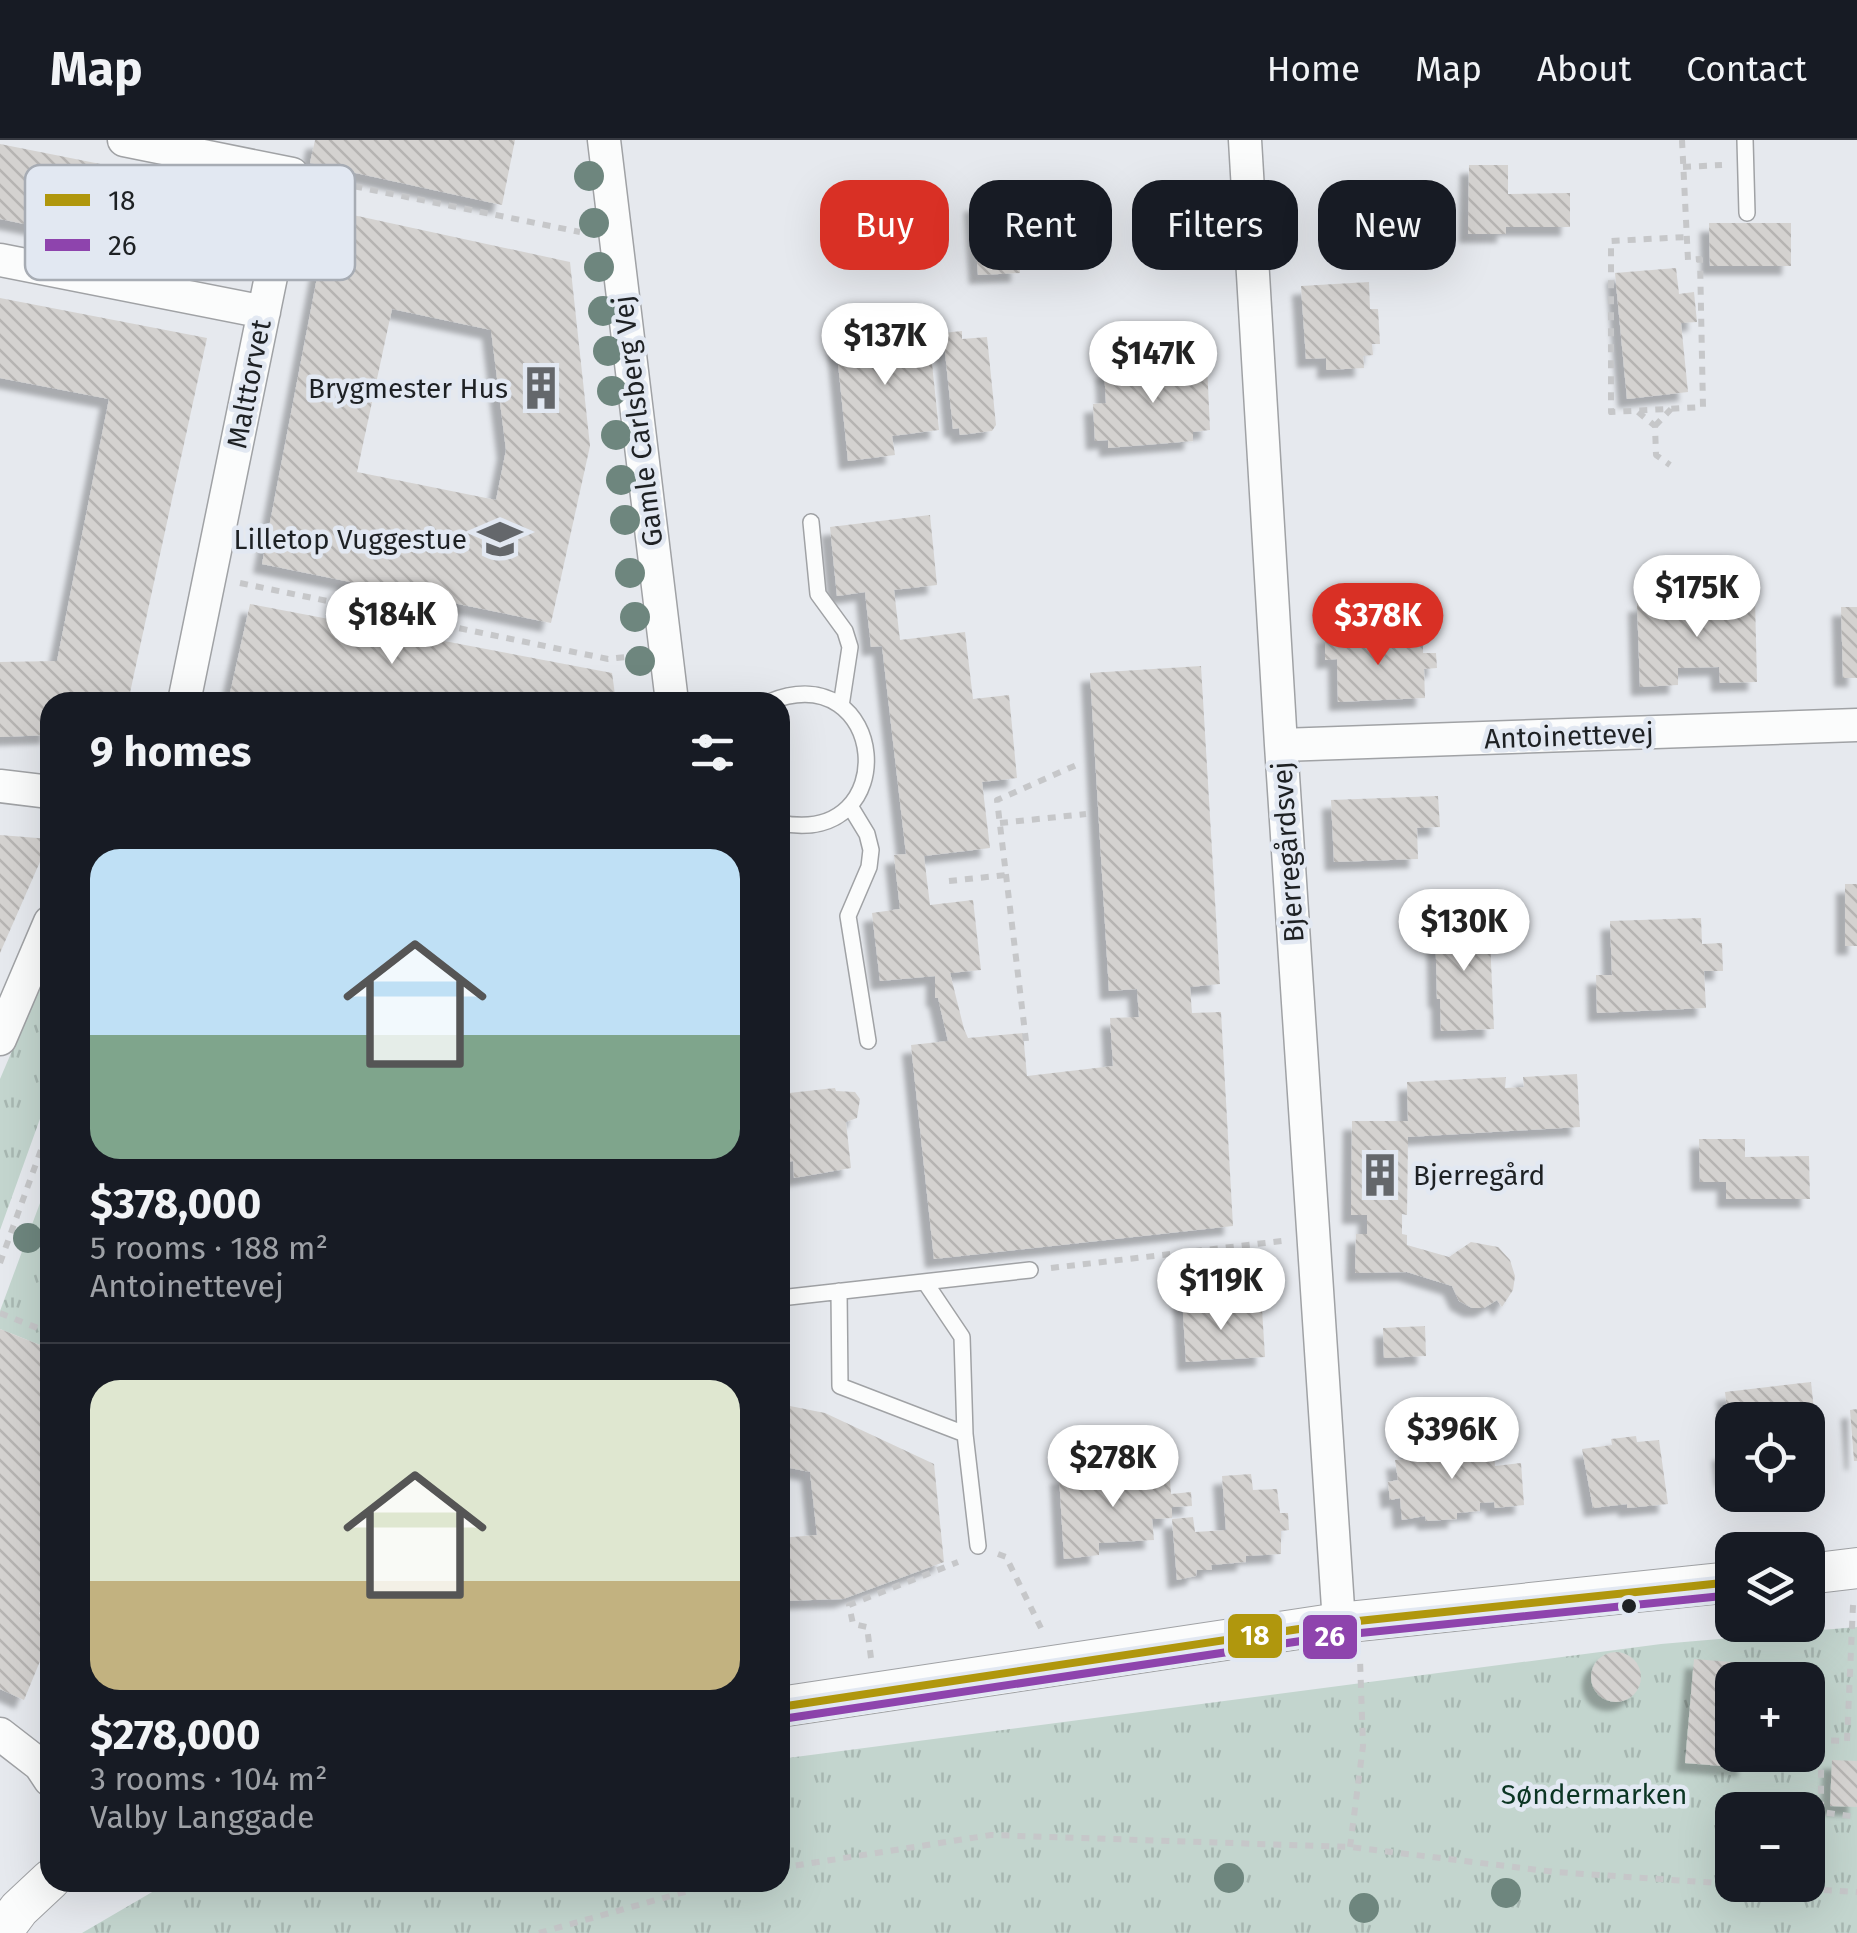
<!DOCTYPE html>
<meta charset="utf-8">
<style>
:root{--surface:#171b24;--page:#242831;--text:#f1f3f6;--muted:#9ea1a6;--line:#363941;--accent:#d93025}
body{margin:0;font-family:"Fira Sans",sans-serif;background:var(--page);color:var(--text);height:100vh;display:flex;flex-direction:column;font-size:38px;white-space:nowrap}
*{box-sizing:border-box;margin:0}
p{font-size:32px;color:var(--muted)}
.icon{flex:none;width:55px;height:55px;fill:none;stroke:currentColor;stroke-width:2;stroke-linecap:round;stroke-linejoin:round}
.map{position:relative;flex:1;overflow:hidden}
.sheet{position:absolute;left:40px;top:552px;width:750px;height:1200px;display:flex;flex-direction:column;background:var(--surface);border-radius:30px;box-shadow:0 10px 40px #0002}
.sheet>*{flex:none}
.banner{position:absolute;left:820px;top:40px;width:885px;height:90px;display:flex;gap:20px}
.buttons{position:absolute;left:1715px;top:1262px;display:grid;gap:20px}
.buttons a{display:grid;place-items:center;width:110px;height:110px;border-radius:20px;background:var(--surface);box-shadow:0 10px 40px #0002;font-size:50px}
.price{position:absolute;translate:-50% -85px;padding:0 22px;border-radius:35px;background:#fff;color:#222;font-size:32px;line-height:65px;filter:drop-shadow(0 2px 5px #0008)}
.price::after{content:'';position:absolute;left:50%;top:60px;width:30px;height:22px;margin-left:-15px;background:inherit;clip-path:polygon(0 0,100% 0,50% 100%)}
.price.on{background:var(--accent);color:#fff}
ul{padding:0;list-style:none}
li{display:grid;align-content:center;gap:20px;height:530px;padding:0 50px}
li+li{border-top:2px solid var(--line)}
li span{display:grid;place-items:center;height:310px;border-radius:30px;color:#555}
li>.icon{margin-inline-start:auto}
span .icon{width:180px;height:180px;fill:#fffc;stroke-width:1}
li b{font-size:42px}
h2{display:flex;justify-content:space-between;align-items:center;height:120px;padding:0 50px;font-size:42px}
.chip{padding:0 35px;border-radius:30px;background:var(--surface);box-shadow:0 10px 40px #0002;font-size:35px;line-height:90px}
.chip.on{background:var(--accent);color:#fff}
header{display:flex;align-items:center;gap:60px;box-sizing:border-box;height:140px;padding:0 50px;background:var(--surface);border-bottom:2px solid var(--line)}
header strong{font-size:48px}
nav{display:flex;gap:55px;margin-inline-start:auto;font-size:35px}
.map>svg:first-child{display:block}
</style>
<header>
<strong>Map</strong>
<nav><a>Home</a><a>Map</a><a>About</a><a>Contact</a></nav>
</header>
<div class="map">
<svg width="1857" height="1793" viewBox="0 0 1857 1793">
<defs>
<pattern id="park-tufts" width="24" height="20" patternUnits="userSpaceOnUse" patternTransform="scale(2.5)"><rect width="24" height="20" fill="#c3d5ce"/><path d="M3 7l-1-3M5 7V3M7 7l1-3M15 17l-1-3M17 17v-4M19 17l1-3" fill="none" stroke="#a7b7b1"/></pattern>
<pattern id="building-back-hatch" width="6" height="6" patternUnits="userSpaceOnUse" patternTransform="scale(2.5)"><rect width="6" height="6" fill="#d4d2d0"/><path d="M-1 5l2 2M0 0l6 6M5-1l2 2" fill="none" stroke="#b6b4b2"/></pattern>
<filter id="shadow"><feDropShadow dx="-9" dy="9" stdDeviation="2.5" flood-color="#0004"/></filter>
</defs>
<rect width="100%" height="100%" fill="#e6e9ee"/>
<path fill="url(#park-tufts)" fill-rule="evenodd" d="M50,822v129l-50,139v-151z
M50,1036v173l-50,-20v-18z
M1857,1487v306h-1775l77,-45 16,-5 605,-1v-123l881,-115zM1732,1540h76v75h-76zM1732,1670h76v75h-76z"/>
<path fill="url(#building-back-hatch)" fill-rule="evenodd" filter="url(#shadow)" d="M315,0h200l-13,65 -192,-42z
M0,4l206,41 -16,73 -190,-39z
M1469,25h39v29l62,-1v34h-64v7h-38z
M1015,60l5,73 -42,2 -5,-72z
M330,70l240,52 20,184 -39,177 -289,-59zM392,169l99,21 15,120 -10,50 -139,-28z
M1709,83h82v43h-81z
M1676,128l3,26 15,-2 3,30 -16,1 7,69 -61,7 -12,-126z
M1369,142l1,27h8l2,35h-8l1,11 -10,1 1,12 -38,2v-12l-20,1 -5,-73z
M0,158l207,40 -79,364h-78v33l-50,2v-75l57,-1 52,-262 -109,-21z
M928,185l11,105 -47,6 3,19 -47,6 -13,-127z
M962,191v8l25,-2 9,88 -4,6 -32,4 -1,-7 -6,1 -10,-96z
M1207,224l3,66 -17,2v9l-85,7v-8l-13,1 -2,-37 13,-1 -2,-34z
M930,375l7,70 -43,5 6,50 65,-8 8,67 36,-4 8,83 -35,4 8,66 -66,8 6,49 43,-5 8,70 -31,3 14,56 4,9 55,-5 4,43 86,-10 -3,-48 29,-1 -2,-28 -28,2 -19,-318 111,-7 19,318 -30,3 2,26 29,-1 12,214 -299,33 -23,-214 37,-4 -10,-43h-3v-22l-55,5 -8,-68 28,-4 -6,-54 12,-1 -24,-208 -11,1 -6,-55 -28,4 -7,-69z
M1755,460l2,82 -37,1 -1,-16 -41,1v17l-38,2 -3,-84z
M250,464l362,69 4,29h-388z
M1841,467h16v71h-14z
M1374,493v10l49,-1v11h13l1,15 -13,1 1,29 -87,4 -1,-43 -12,1v-26z
M1438,656l2,31 -23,1 1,31 -84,3 -3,-62z
M0,695l50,4 -50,114z
M1845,744h12v62h-12z
M1489,777l5,112 -53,2 -1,-32h-3l-2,-79z
M1701,778l1,26 20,-1 1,28h-19l2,37 -109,5 -1,-38h16l-2,-54z
M1577,934l3,53 -172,10 -1,78 -5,-1v20l5,1v10l42,12 22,-15 27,5 12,13 5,16 -2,14 -11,17 -5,-7 -13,8h-12l-13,-7 -7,-15 -45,-14 -52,1 1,-39h11v-19h-16l1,-94h56l-1,-39 99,-5 -1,11 19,-1 -1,-10z
M835,948l1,3 19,1 5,7 -3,19 -11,4 5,46 -57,10 -1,-17 -7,1 -6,-68z
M1699,999h46v18l64,-1 1,43h-84v-17h-26z
M1206,1155l1,18 55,-4 3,48 -79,5 -4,-65z
M1425,1186l1,30 -42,2 -1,-30z
M0,1189l50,20v239l-11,26 11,4 -6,15 6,4 -26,63 -24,-11z
M1811,1242l11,102 -14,2v-66h-76l-2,15 -5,-43z
M780,1264l45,9 109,51 10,98 -101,37 -63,2v-63l37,-3 -7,-63 -30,-6z
M1857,1269v52h-3l-4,-51z
M1435,1294l2,18 13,-1 1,4 43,-4 1,15 26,-3 3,42 -29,3 -1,-6 -14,1v8l-23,2v6l-31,2 -1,-5 -23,4 -2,-22 -10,2 -2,-18 10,-2 -3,-20 16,-1 -3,-23z
M1636,1296l1,6 22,-2 9,64 -41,4v-4l-34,4 -11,-59 30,-4 -1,-6z
M1732,1310v27l-8,1 -3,-26z
M1149,1329l1,12 20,-1 1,14 20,-2 1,14 -20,1v11l-20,1 2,21 -55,3v12l-35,4 -5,-84 26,-1v7l34,-2 -1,-9z
M1251,1334l2,16 24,-1 3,24h8l1,17 -8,1v23l-35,2v6l-35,3 1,5h-15l-1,6 -19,4 -5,-61 21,-2 2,15 31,-2 -4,-54z
M1591 1537a25 25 0 1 1 50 0a25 25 0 1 1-50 0Z
M1694,1519l110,9 -1,12h-71v75h16l-1,13 -62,-5z
M1832,1620l25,1v46l-27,-1z"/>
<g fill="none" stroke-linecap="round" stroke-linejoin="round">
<g stroke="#a0a2a5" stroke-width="18">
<path id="service" d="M1745,0l2,73
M811,382l7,72 27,37 5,16 -9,59
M769,562c119,-48 136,146 11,121
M850,666l17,28 4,16 -2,17 -21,49 20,125
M925,1142l37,55 3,97 13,112
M839,1151l1,95 125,48
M780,1158l250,-28"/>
</g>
<g stroke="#a0a2a5" stroke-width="35">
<path id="minor" d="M124,0l168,34 -108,528
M604,0l68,562
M1245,0l36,605 58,878
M0,120l264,52
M1281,605l576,-20
M0,646l50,6
M0,899l50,-117
M0,1594l40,31 10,15"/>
</g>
<g stroke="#a0a2a5" stroke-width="42">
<path id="tertiary" d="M1808,1434l49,-6
M780,1567l559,-84 393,-41
M1,1793l18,-24 31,-29"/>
</g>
<path stroke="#c6c7c9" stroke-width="6" stroke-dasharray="8 8" stroke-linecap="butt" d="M1682,0l6,120 12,-1 3,148 -92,5v-171l76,-4
M1683,27l39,-2
M323,40l257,52
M1638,272l17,14 1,29 14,10
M1655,286l16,-17
M240,443l368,76 27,-3
M1000,683l86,-9
M949,741l57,-6
M1026,901l-29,-241 84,-37
M0,1123l50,-138
M1051,1128l231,-27
M0,1173l50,20
M998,1414l8,3 35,71
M1853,1465l-6,136 -26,-1v72l36,5
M871,1518l-4,-31 -14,-3 -4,-19 109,-43
M1350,1707l13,-101 -3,-87
M780,1728l211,-33 359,12 205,25 177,12
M1744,1745l113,7
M539,1793l181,-51"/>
<use href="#service" stroke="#fbfcfc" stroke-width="15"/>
<use href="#minor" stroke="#fbfcfc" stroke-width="32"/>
<use href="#tertiary" stroke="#fbfcfc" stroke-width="40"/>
<g stroke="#e2e8f2" stroke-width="15">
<path id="bus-1" d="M780,1567l559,-84 393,-41"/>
</g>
<g stroke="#e2e8f2" stroke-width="15">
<path id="bus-2" d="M782,1579l559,-84 391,-40"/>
</g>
<use href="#bus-1" stroke="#b0970d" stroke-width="8"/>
<use href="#bus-2" stroke="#8e44ad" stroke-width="8"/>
</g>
<g fill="#6e867e">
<circle cx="589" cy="36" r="15"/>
<circle cx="594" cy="83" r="15"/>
<circle cx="599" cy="127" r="15"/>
<circle cx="603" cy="171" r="15"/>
<circle cx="608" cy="211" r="15"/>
<circle cx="612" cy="251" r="15"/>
<circle cx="616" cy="295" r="15"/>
<circle cx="621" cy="340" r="15"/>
<circle cx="625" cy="380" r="15"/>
<circle cx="630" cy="433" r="15"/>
<circle cx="635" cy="477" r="15"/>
<circle cx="640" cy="521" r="15"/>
<circle cx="28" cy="1098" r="15"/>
<circle cx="1229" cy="1738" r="15"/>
<circle cx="1506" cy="1753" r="15"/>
<circle cx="1364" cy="1768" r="15"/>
</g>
<defs>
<g id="building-bare" transform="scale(3.45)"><path d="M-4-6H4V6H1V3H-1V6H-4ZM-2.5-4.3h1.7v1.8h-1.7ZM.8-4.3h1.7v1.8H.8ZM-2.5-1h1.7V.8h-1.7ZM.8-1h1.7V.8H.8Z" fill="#64676b" stroke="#e2e8f2" stroke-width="2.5" paint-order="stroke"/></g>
<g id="school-bare" transform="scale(3.45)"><path d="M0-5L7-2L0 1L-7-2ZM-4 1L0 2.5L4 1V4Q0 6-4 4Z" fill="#64676b" stroke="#e2e8f2" stroke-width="2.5" paint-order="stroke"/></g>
</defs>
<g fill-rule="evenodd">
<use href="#building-bare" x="541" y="248"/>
<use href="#school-bare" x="500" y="399"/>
<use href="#building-bare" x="1380" y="1035"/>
</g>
<circle fill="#1e2124" stroke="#e2e8f2" stroke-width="4" cx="1629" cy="1466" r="9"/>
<g text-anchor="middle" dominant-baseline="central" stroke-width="9" stroke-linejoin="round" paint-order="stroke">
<g font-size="28" fill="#1e2124" stroke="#e2e8f2">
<text transform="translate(249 244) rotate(-79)">Malttorvet</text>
<text transform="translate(638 281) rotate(-97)">Gamle Carlsberg Vej</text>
<text transform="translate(1569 596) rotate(-2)">Antoinettevej</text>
<text transform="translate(1288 712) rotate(-94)">Bjerregårdsvej</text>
</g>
<g font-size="28" fill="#1e2124" stroke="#e2e8f2" text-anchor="end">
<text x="508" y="248">Brygmester Hus</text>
<text x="467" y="399">Lilletop Vuggestue</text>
<text x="1413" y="1035" text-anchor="start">Bjerregård</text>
</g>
<g font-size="28" fill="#0b3523" stroke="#e2e8f2">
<text x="1594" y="1654">Søndermarken</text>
</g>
</g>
<rect x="25" y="25" width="330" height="115" rx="15" fill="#e2e8f2" stroke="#a7acb4" stroke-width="2.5"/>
<rect x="45" y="54" width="45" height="12" fill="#b0970d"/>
<rect x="45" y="99" width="45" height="12" fill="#8e44ad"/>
<g font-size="28" fill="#1e2124">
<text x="108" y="70">18</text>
<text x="108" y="115">26</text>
</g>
<g stroke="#e2e8f2" stroke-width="4">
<rect x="1226" y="1472" width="58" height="48" rx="10" fill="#b0970d"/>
<rect x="1301" y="1473" width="58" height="48" rx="10" fill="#8e44ad"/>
</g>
<g font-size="28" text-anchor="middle" font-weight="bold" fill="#fff">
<text x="1255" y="1505">18</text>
<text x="1330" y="1506">26</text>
</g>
</svg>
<div class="buttons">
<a><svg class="icon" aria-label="locate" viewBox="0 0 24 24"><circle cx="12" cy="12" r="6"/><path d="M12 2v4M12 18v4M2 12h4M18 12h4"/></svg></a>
<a><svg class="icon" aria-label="layers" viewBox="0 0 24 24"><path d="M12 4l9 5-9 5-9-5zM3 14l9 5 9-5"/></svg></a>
<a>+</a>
<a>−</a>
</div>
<b class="price" style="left:885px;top:248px">$137K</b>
<b class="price" style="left:1153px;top:266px">$147K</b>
<b class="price" style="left:1697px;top:500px">$175K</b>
<b class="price" style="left:392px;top:527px">$184K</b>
<b class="price on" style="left:1378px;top:528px">$378K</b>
<b class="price" style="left:1464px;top:834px">$130K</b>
<b class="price" style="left:1221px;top:1193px">$119K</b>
<b class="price" style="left:1452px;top:1342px">$396K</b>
<b class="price" style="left:1113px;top:1370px">$278K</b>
<div class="banner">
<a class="chip on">Buy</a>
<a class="chip">Rent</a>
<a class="chip">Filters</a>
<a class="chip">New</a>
</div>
<section class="sheet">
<h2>9 homes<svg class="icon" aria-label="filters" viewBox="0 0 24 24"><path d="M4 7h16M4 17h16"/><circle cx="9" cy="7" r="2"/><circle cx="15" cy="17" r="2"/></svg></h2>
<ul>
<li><span style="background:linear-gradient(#bfe0f5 60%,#7fa58c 0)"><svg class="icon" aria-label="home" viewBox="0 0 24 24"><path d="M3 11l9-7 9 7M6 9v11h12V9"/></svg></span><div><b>$378,000</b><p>5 rooms · 188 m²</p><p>Antoinettevej</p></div></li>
<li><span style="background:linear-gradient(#dfe7d0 65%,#c2b280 0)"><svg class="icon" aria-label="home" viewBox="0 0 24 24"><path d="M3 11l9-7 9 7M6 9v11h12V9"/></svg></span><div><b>$278,000</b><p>3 rooms · 104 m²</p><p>Valby Langgade</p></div></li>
</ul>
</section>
</div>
